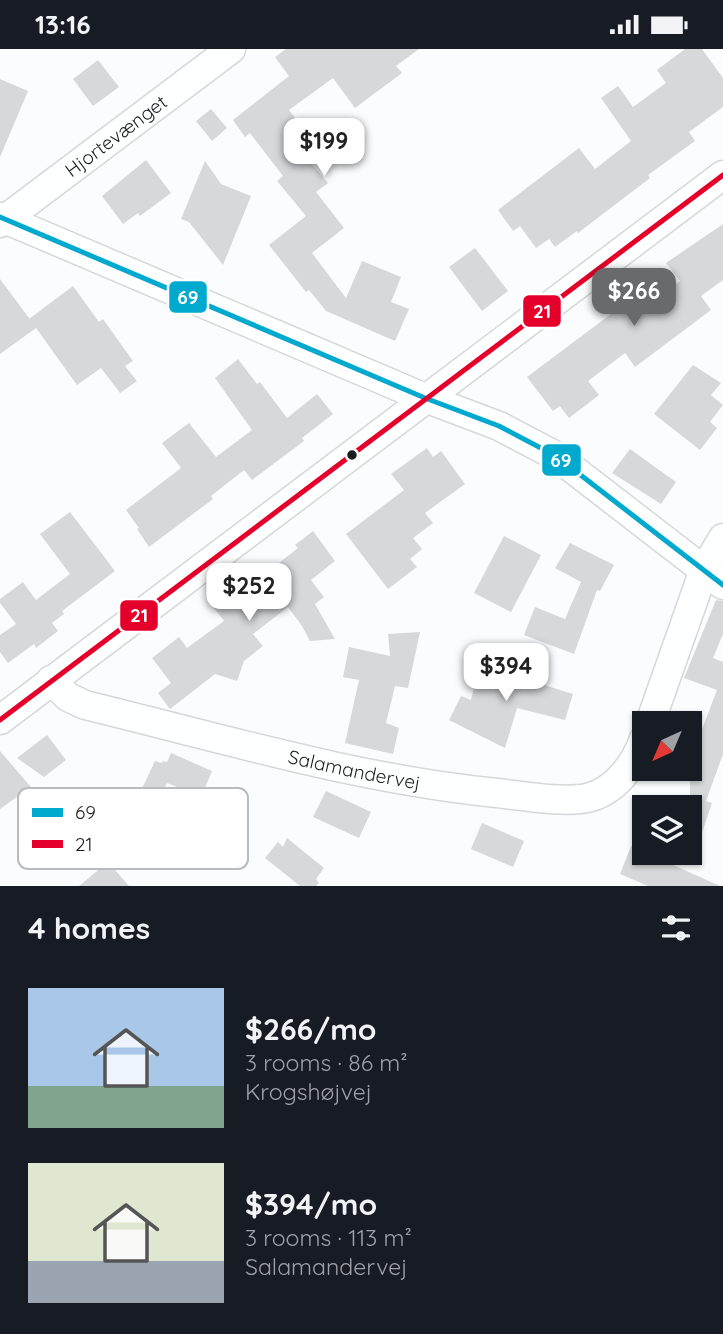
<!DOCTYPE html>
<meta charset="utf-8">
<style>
:root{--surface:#171b24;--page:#242831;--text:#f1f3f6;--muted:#9ea1a6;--accent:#686a6c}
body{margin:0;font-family:Quicksand,sans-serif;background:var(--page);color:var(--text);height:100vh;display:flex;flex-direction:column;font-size:26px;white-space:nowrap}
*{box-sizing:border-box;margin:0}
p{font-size:23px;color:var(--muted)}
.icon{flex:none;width:38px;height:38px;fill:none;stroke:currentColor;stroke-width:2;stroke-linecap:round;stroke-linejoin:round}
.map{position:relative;height:837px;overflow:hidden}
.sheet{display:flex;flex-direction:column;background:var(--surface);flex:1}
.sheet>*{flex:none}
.needle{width:46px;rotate:224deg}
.fabs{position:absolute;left:632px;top:662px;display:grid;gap:14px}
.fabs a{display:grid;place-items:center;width:70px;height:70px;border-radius:0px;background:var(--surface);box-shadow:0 2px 5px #0004;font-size:35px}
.price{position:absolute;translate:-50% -60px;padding:0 16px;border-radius:14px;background:#fff;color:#222;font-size:23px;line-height:46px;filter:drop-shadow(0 2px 4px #0008)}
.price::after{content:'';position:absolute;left:50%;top:42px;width:21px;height:16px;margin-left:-10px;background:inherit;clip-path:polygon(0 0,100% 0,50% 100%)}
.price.active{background:var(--accent);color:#fff}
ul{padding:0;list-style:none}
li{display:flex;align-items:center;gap:21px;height:175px;padding:0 28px}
li span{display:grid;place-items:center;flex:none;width:196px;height:140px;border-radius:0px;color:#555}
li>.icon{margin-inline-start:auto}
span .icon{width:84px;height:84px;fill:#fffc;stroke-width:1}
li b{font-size:30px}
h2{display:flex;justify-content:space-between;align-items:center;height:84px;padding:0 28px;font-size:30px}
.status{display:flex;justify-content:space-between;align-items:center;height:49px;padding:0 35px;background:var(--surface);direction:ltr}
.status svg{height:19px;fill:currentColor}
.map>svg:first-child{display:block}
</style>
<div class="status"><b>13:16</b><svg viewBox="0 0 49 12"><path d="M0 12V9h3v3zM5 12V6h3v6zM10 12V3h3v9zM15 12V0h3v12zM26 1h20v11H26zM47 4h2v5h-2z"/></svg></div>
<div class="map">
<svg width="723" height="837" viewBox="0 0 723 837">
<rect width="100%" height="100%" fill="#fafcfd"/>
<path fill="#d6d8da" d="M286,0h133l-23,17 6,7 -47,35 -22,-30 -44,32 10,13 -6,5 8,11 -6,5 33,39 -12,9 28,36 -32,25 34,45 16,-37 39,16 -10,25 18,7 -14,32 -69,-30 -17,-21 -3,2 -37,-47 37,-29 -29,-35 6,-5 -33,-43 -5,4 -12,-17 56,-44 -14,-19z
M685,0h17l21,29v29l-34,25 6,9 -47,34 2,3 -72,55 -1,-2 -22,16 -6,-8 -13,9 -16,-22 -7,5 -15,-21 81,-62 16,21 36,-28 -30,-43 17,-12 15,21 33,-24 -9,-13z
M98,11l21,27 -26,19 -20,-27z
M0,30l28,12 -28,66z
M211,60l16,19 -15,13 -16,-20z
M146,111l25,33 -31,23 -2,-3 -15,11 -21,-28z
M205,112l16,23 30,12 -28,69 -34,-43 -8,-3z
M723,175v56l-22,16 10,14 -76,57 -10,-14 -37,28 11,14 -30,23 -9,-12 -7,5 -26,-34 88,-66 -4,-5 22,-17 13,18 34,-26 -14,-18z
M475,199l33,43 -26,20 -33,-44z
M0,230l35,47 -6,-7 44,-33 26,36 4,-3 30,42 -8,5 12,15 -17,12 -19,-25 -24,17 -41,-57 -36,26z
M238,310l19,25 3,-2 27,36 30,-24 16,20 -31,24 2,3 -52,39 -8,-10 -33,26 2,3 -64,48 -12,-18 2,-1 -13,-18 55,-42 -19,-25 27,-20 27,34 36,-27 -37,-52z
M693,316l28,18 -10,12 12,10 -13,17 7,6 -17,22 -46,-36z
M427,399l6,9 8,-6 24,33 -40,29 8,10 -20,15 9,11 -12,10 7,8 -29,22 -42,-55 58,-44 -13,-16z
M630,400l46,33 -15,22 -49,-31z
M70,463l45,59 -53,40 2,3 -12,9 6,8 -22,17 -2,-4 -26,19 -8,-11v-17l16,-11 -16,-21v-4l23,-17 13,18 34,-26 -30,-40z
M313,482l22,30 -24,19 13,17 -9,7 20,35 -25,2 -8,-15 -14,-19 -35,27 10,12 -19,15 -7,20 -22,-7 -45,35 -12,-16 13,-10 -19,-25 27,-21 8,11 37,-27 -10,-13 23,-17 4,6 33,-25 -3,-3 27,-21 -3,-3z
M504,487l37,19 -30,57 -37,-19z
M570,494l44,22 -14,26 -3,-1 -23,64 -50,-19 11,-28 30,12 16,-37 -26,-14z
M716,551l7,1v33l-10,24 10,4v92l-17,47 6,2 -19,56h-3v-130l8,3 2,-4 2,1 15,-39 -33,-12z
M420,583l-12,56 -13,-2 -9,37 13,5 -6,26 -48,-11 14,-63 -16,-3 6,-30 41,9 -2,-22z
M480,614l46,12 -1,4 48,15 -8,26 -48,-12 -12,40 -56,-28 12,-24 10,4z
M47,686l19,25 -22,17 -27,-19z
M0,702l31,36 -31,22z
M171,704l41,18 -10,24 -6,-2 -1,1 -28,-11 -15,33 32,24 -15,23 -47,-32 33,-70 7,2 1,-2 4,1z
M326,742l45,21 -12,26 -46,-21z
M482,774l42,18 -11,26 -42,-18z
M287,789l37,30 -8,11 3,4 -3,3h-16l-35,-28 13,-16 5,5z
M631,797l89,40h-72l-28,-12z
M108,813l21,24h-50z"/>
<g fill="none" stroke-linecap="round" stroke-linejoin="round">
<g stroke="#d5d7d9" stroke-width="31">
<g id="street">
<path d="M0,168l425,181 74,28 57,30 167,129"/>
<path id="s1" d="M0,174l231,-174"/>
<path id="s2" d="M51,631l17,17 17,8c136,33 271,74 412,88 27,3 64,10 90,5 28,-6 48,-34 57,-59"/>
<path d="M0,671l723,-545"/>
<path d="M650,674l54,-153 19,-32"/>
</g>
</g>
<use href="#street" stroke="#feffff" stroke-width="28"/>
<g stroke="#fff" stroke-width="10">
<path id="bus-1" d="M0,168l425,181 74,28 57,30 167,129"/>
</g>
<g stroke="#fff" stroke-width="10">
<path id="bus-2" d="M0,671l723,-545"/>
</g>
<use href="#bus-1" stroke="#00a9ce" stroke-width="5"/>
<use href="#bus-2" stroke="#e4002b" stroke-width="5"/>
</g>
<circle fill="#1a1c1e" stroke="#fff" stroke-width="2.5" cx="352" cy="406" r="6"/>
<g text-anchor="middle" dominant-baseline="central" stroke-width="6" stroke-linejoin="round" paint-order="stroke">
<g font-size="19" fill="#1a1c1e" stroke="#fff">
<text stroke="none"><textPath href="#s1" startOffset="145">Hjortevænget</textPath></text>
<text stroke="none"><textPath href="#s2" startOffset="320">Salamandervej</textPath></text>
</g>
</g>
<rect x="18" y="739" width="230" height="81" rx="10" fill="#fff" stroke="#babbbc" stroke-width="2"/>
<rect x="32" y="759" width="31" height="9" fill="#00a9ce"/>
<rect x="32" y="791" width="31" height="8" fill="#e4002b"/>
<g font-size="19" fill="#1a1c1e">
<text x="75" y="770">69</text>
<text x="75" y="802">21</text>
</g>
<g stroke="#fff" stroke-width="2.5">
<rect x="168" y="231" width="40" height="34" rx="7" fill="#00a9ce"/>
<rect x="522" y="245" width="40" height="34" rx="7" fill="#e4002b"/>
<rect x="541" y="394" width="41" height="34" rx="7" fill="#00a9ce"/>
<rect x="119" y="550" width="40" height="33" rx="7" fill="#e4002b"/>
</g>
<g font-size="19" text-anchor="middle" font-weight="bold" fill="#fff">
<text x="188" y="255">69</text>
<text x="542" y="269">21</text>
<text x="561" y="418">69</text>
<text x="139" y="573">21</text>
</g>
</svg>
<div class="fabs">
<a><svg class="needle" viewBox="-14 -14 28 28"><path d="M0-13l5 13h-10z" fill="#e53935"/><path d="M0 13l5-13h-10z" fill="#9ea1a6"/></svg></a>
<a><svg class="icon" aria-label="layers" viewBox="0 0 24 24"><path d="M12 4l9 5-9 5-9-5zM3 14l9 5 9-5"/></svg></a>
</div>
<b class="price" style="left:324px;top:129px">$199</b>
<b class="price active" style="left:634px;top:279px">$266</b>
<b class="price" style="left:249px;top:574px">$252</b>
<b class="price" style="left:506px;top:654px">$394</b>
</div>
<section class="sheet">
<h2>4 homes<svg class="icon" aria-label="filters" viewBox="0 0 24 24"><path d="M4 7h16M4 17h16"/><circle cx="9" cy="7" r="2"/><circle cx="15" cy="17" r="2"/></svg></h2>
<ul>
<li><span style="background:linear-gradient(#a9c7e8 70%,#7fa58c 0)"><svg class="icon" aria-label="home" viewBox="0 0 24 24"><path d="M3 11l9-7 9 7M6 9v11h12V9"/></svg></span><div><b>$266/mo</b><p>3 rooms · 86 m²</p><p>Krogshøjvej</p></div></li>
<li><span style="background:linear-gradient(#dfe7d0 70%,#9aa5b1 0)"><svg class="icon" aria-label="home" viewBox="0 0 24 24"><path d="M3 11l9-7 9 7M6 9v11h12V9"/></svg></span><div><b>$394/mo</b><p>3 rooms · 113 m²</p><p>Salamandervej</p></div></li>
</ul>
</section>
